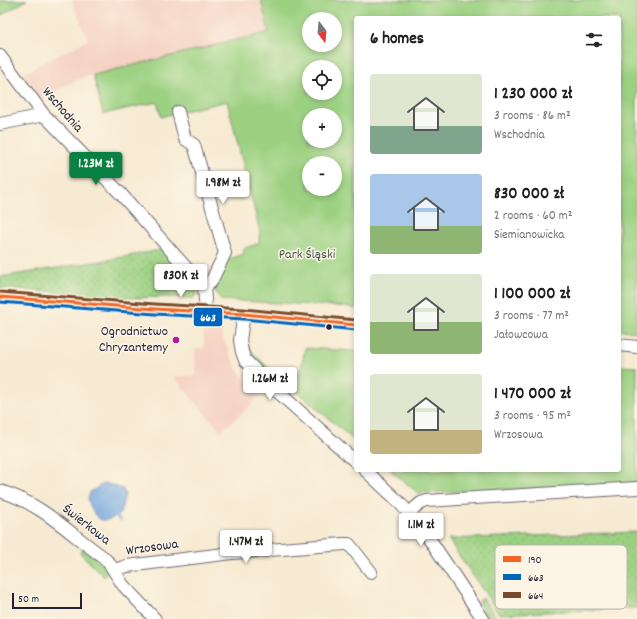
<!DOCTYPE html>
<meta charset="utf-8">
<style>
:root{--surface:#fff;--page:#f2f2f2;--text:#202124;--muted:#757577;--accent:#0b8043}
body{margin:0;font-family:Dekko,sans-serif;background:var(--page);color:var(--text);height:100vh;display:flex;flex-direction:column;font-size:15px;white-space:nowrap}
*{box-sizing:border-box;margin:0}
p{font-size:13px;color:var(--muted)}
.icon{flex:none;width:22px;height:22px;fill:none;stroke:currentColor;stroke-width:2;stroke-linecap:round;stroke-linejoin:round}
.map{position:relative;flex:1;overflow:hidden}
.panel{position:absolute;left:354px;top:16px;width:267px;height:456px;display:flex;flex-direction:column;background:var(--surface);border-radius:4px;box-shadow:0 2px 6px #0003}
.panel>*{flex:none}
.needle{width:26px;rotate:164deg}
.buttons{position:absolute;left:302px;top:12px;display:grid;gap:8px}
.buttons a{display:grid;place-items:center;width:40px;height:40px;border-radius:50%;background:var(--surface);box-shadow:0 2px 6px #0003;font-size:20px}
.scale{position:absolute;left:12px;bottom:10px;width:70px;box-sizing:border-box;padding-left:4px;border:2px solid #22223b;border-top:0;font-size:11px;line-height:14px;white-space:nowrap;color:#22223b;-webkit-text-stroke:3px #fcf5e5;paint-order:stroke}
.price{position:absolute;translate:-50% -34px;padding:0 9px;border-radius:4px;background:#fff;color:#222;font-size:13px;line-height:26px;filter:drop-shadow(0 1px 2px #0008)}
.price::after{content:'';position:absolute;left:50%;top:24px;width:12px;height:9px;margin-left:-6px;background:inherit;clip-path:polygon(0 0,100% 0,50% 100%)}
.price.current{background:var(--accent);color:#fff}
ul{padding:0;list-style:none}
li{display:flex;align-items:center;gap:12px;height:100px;padding:0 16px}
li span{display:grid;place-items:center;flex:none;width:112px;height:80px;border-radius:4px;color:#555}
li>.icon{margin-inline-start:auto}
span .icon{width:48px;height:48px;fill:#fffc;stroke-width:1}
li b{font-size:17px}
h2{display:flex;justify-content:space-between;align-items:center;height:48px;padding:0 16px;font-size:17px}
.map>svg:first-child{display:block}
</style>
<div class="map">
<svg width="637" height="619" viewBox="0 0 637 619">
<defs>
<pattern id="grass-dots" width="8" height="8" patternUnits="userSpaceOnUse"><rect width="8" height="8" fill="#9cd182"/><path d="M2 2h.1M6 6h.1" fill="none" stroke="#86b371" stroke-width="1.8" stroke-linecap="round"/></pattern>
</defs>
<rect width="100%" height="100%" fill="#fcf5e5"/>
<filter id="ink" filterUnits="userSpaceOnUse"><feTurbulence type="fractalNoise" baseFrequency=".025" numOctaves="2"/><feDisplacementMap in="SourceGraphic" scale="8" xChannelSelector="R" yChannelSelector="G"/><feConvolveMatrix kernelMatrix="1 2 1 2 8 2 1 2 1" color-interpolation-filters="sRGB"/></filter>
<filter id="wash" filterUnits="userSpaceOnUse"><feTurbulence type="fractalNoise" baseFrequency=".012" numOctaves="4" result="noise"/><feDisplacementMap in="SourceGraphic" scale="16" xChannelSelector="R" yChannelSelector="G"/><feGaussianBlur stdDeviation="0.9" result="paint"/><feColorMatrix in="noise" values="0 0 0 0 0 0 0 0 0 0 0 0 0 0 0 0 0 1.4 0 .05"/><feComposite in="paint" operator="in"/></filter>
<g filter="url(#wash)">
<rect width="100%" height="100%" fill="#f7ead2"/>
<path fill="#f5d2c3" d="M72,0h189l8,32 -188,46 -42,21 -17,-25 66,-34z
M203,323l14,1 20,46 23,23 -11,14 -28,25 -47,-55 22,-2 -1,-26 9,-1z"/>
<path fill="url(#grass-dots)" stroke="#5f7a5e" d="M166,249l14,16 -6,6 13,14 6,-4 6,7 -3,3v4l-3,3 -27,-1 -32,1 -134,-10v-11l107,-17z
M245,341l7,11 21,20 -2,3h-4c-12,-12 -19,-17 -22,-34z
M637,532v76l-138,6 -51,-75z
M84,547l26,24 -6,6 -24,-24z
M483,598l14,21h-8l-10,-15 1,-4z"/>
<path fill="#9cd182" stroke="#5f7a5e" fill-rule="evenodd" d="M0,0h27l-27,16z
M261,0h376v332l-18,-2v-312h-263v291l-6,-2 -129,-7 -8,-13 13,-27 18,-6 -1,-5 16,-6 1,-11 -33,-131 -52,12 -14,4 -4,-15 -54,12 -10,-39 176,-43zM309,19h26v26h-26zM309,67h26v26h-26zM309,115h26v26h-26zM309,163h26v26h-26z
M305,348l51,3v91l-71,-61 -2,-9 17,1z
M619,366l18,1v117l-219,9 -28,-23h229z"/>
<path fill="#73a7e0" stroke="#4a648e" d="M105,483l18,6 2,6 -5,19c-19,12 -25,6 -32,-14l2,-8z"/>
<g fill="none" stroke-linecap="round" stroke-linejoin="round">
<path stroke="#73a7e0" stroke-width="3" d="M116,516l4,4"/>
</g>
</g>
<g filter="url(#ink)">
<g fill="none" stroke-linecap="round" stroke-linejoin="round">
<g stroke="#6d6870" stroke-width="14">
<path id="minor" d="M0,56l44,59 77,79 83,94 2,23
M178,112l7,27 9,6 31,108 -14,29 -7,6
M0,124l44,-9
M0,297l155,12 89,5 112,11
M244,314l-4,26 2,12 3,8 23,23 88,79
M619,345l18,2
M365,470l34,32 26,30 58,87
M0,491c41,12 69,42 103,66l6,6 14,22 32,34
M409,513l12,-10 6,-2 210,-13
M114,570l13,-4 105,-13 112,-9h5l22,28"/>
</g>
<use href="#minor" stroke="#fff" stroke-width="12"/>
<g stroke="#fcf5e5" stroke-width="6">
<path id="bus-1" d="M0,297l155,12 89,5 112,11"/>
</g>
<g stroke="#fcf5e5" stroke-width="6">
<path id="bus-2" d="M0,302l155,12 89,5 112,11"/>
</g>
<g stroke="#fcf5e5" stroke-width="6">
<path id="bus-3" d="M0,292l155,12 89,5 112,11"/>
</g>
<use href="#bus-1" stroke="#f26522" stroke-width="3"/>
<use href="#bus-2" stroke="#0065bd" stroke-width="3"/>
<use href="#bus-3" stroke="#7a4b2a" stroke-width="3"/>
</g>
</g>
<circle fill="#22223b" stroke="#fcf5e5" stroke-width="1.5" cx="329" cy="327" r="3.5"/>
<circle fill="#b5179e" stroke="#fcf5e5" stroke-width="1.5" cx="176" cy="340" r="4"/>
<g text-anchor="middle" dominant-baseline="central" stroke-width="3" stroke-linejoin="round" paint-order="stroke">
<g font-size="14" fill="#22223b" stroke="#fcf5e5">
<text transform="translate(62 110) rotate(49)">Wschodnia</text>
<text transform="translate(86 525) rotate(38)">Świerkowa</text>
<text transform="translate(152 548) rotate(-8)">Wrzosowa</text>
</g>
<g font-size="14" fill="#475750" stroke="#fcf5e5">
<text x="307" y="255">Park Śląski</text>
</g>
<g font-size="14" fill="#22223b" stroke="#fcf5e5" text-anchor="end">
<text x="168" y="332">Ogrodnictwo<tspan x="168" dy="16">Chryzantemy</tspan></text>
</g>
</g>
<rect x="495" y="545" width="132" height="64" rx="6" fill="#fcf5e5" stroke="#bbb6b2" stroke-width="1"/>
<rect x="503" y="556" width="18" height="6" fill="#f26522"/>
<rect x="503" y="574" width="18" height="6" fill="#0065bd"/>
<rect x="503" y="592" width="18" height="6" fill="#7a4b2a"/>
<g font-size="11" fill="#22223b">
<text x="528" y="563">190</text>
<text x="528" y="581">663</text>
<text x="528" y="599">664</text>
</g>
<rect stroke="#fcf5e5" stroke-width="1.5" x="193" y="307" width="30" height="20" rx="4" fill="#0065bd"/>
<g font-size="11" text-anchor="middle" font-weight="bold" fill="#fff">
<text x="208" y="321">663</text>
</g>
</svg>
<div class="buttons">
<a><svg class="needle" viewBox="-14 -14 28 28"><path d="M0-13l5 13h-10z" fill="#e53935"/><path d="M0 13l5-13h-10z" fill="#757577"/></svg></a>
<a><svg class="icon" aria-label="locate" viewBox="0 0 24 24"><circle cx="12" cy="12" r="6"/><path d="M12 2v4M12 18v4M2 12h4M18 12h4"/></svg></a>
<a>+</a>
<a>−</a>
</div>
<div class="scale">50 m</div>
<b class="price current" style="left:96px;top:186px">1.23M zł</b>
<b class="price" style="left:223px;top:205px">1.98M zł</b>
<b class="price" style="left:181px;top:298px">830K zł</b>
<b class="price" style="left:270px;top:401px">1.26M zł</b>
<b class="price" style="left:421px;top:547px">1.1M zł</b>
<b class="price" style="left:246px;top:564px">1.47M zł</b>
<section class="panel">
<h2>6 homes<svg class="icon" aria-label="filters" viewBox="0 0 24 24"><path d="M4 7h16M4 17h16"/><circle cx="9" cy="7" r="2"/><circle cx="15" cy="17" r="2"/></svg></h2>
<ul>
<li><span style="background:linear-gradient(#dfe7d0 65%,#7fa58c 0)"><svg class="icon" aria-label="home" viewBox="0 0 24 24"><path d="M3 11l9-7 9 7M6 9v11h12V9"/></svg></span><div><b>1 230 000 zł</b><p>3 rooms · 86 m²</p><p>Wschodnia</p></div></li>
<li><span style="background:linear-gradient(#a9c7e8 65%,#8fb573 0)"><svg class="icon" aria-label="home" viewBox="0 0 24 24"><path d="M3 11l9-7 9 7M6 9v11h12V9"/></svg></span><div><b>830 000 zł</b><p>2 rooms · 60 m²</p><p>Siemianowicka</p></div></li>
<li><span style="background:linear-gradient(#dfe7d0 60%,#8fb573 0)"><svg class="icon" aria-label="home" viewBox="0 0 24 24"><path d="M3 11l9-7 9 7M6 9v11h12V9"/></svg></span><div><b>1 100 000 zł</b><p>3 rooms · 77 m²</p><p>Jałowcowa</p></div></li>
<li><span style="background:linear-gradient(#dfe7d0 70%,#c2b280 0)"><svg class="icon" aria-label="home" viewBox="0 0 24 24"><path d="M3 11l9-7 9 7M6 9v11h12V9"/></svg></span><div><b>1 470 000 zł</b><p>3 rooms · 95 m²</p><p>Wrzosowa</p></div></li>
</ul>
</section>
</div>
